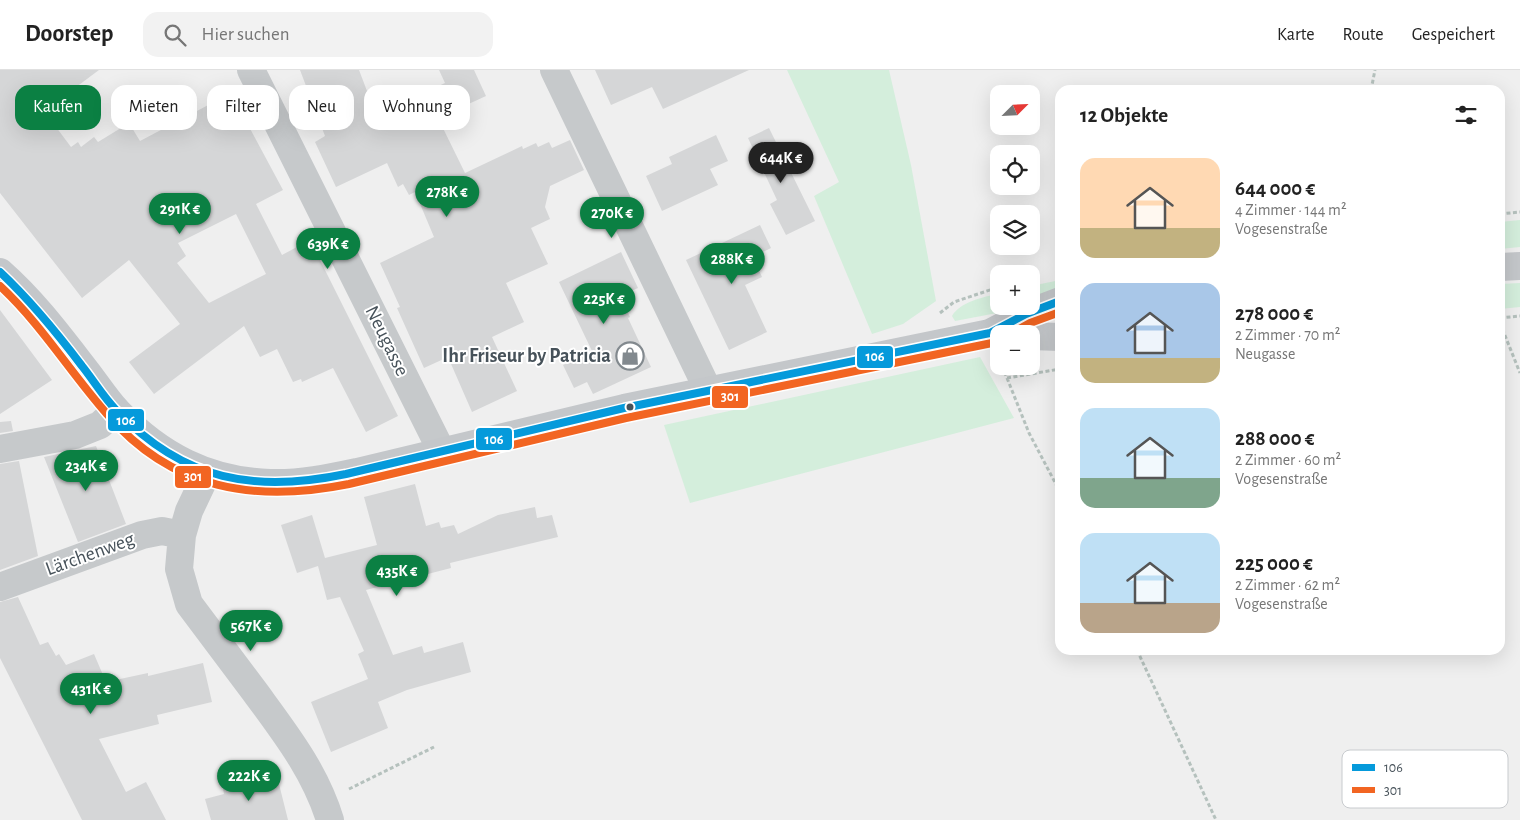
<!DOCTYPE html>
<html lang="de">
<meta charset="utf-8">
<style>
:root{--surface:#fff;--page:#f2f2f2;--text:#222;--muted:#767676;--line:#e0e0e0;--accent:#0b8043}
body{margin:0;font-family:"Alegreya Sans",sans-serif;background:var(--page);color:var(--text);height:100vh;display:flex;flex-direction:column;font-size:19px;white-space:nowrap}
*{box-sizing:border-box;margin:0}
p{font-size:16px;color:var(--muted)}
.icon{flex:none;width:28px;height:28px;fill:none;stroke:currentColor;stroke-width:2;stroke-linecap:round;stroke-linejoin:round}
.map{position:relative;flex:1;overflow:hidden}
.panel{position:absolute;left:1055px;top:15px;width:450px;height:570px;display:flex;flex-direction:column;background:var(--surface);border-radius:15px;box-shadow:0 5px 20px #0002}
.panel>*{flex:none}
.guide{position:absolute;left:15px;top:15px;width:475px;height:45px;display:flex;gap:10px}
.needle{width:32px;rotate:66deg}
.controls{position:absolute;left:990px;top:15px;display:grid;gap:10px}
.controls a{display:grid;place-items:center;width:50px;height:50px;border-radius:10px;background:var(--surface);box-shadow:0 5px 20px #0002;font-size:25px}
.price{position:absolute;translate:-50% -42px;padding:0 11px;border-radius:18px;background:var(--accent);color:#fff;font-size:16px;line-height:32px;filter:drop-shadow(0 1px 2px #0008)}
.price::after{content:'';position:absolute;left:50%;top:30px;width:15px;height:11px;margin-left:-8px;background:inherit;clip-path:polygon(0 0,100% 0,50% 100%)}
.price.active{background:#222;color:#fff}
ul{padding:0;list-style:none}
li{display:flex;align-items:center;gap:15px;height:125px;padding:0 25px}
li span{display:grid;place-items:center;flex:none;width:140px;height:100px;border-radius:15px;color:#555}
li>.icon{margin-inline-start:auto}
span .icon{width:60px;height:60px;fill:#fffc;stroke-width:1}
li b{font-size:21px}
h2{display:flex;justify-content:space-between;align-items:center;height:60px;padding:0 25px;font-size:21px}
.pill{padding:0 18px;border-radius:15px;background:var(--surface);box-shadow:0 5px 20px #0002;font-size:18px;line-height:45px}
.pill.active{background:var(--accent);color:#fff}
header{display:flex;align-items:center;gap:30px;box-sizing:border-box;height:70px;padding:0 25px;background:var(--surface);border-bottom:1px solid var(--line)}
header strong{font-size:24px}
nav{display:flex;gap:28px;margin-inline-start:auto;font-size:18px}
.search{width:350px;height:45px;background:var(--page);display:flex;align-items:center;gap:12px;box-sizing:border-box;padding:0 18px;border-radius:15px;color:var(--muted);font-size:19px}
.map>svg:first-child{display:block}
</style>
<header>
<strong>Doorstep</strong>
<div class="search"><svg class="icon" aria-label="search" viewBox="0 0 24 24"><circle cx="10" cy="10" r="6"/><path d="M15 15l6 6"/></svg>Hier suchen</div>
<nav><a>Karte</a><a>Route</a><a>Gespeichert</a></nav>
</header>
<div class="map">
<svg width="1520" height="750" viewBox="0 0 1520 750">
<rect width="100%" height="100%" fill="#efefef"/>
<path fill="#d4eedc" d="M787,0h102l22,95 25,136 -33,23 -31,10 -58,-138 25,-14z
M1520,150v27l-20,2v-27z
M1060,210v14l-29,10v-18z
M1520,213v24l-20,2v-25z
M999,223v13h24l-10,4 -58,11 -3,-5c9,-15 31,-18 47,-23z
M980,287l34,61 -324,85 -26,-78z"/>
<path fill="#d5d6d7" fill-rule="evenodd" d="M0,0h99l-55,41 27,36 7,-5 3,5 13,-10 4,5 31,-19 11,18 91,-48 52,97 -27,14 26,51 28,-15 88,176 -32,16 -33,-64 -31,14 -1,-3 -8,3 -16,-33 -17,8 -16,-31 -90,68 -25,-32 51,-38 -51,-64 -47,38 -82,-105zM236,144l30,60 -57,29 -32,-40 9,-7 -8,-13z
M300,0h59l16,42 18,-8 1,3 51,-24 -6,-13h35l12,26 -48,22 27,55 57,-27 1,3 13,-6 2,4 11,-5 3,6 18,-8 14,30 -34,16 -5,21 5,12 -19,9 17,36 -42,19 18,39 -32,15 25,54 -45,21 -24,-55 -24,11 -27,-60 3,-1 -20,-44 54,-26 -19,-45 -6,3 -6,-11 -5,3 -11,-24 -51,24 -21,-45 10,-6z
M595,0h154l-86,39 -11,-22 -41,18z
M769,58l46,93 -29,14 -16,-31 7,-4 -29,-62z
M716,65l12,26 -18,8 8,16 -56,26 -16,-35 26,-12 -3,-7z
M760,155l11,23 -18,9 9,20 -17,8 22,47 -38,18 -43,-90z
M621,182l17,36 -18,8 10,21 -2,1 23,49 -58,27 -6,-12 -13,6 -11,-23 29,-14 -33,-69z
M0,240l52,70 -52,34z
M11,351l2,10 -13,2v-11z
M96,376l30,78 -48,18 -34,-85z
M19,391l19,95 -38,14v-106z
M415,414l11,42 13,-4 2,6 13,-3 4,9 40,-19 37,-8 2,11 15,-3 6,22 -108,26 1,5 -85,22 27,65 29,-9 2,7 39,-11 8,30 -64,18 -29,12 10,26 -57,24 -20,-50 57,-23 -10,-25 6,-3 -24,-54 -13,3 -9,-34 -21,7 -16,-48 31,-10 13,43 52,-13 -13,-48z
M18,527l22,48 8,-3 8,14 3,-2 7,11 28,-11 12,28 42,-9v3l55,-13 9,39 -55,13 2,9 -60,15 27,53 20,-10 20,38h-84l-82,-162v-56z
M277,706l11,44h-77l-6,-21 19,-5 -1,-5z"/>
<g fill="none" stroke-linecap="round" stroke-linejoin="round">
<path stroke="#b5c1bd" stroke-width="3" stroke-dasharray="4 2.5" stroke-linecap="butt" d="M1371,20l4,-20
M1500,144l20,-2
M940,243l14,-11 45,-15
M1500,248l20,-2
M1500,253l20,50
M1002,296l5,12 53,-9
M1007,308l22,55 31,59
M1137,580l79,170
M349,719l85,-42"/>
<path stroke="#c6c9cb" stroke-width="28" d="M251,0l191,382
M554,0l154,320
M0,379l75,-14 25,-10 16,-15
M207,403l-18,38 -7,24 -3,34 10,35c22,29 44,59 66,88 30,41 60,79 75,128
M0,517l142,-52 20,-4 20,4"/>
<path stroke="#c4c7ca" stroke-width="28" d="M1500,197l20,-1
M0,202c34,30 59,64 87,100 10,13 19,27 30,39 43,45 91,70 153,72 30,1 59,-5 87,-11l267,-64 366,-75 11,1
M990,263l36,-19 34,-13
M1031,266l29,1"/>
<g stroke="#fff" stroke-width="11">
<path id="bus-1" d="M0,202c31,29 57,61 82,94 12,15 22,32 35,45 67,70 138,82 229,63l278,-66 366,-75 36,-19 34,-13"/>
</g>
<g stroke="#fff" stroke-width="11">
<path id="bus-2" d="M0,216c41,38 70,86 107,128 65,76 148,89 242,70l277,-66 366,-75 7,-3
M1010,264l20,-11 30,-11"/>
</g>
<use href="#bus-1" stroke="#059adb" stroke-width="8"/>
<use href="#bus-2" stroke="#f26522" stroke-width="8"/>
</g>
<defs>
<g id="shop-ring" transform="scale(1.4375)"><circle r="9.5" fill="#fff" stroke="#82898e" stroke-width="1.5"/><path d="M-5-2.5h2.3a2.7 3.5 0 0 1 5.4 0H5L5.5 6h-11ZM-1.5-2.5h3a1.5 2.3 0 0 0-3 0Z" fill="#82898e"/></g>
</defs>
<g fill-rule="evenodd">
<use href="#shop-ring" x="630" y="286"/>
</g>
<circle fill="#47525a" stroke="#fff" stroke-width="2" cx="630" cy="337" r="4.5"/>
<g text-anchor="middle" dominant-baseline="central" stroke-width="4" stroke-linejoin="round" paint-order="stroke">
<g font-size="20" fill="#47525a" stroke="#fff">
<text transform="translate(387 271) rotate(64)">Neugasse</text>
<text transform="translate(90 484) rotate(-20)">Lärchenweg</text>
</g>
<g font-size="20" font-weight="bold" fill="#47525a" stroke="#fff" text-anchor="end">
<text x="611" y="286">Ihr Friseur by Patricia</text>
</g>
</g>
<rect x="1342" y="680" width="166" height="58" rx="8" fill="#fff" stroke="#c8cbce" stroke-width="1"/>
<rect x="1352" y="694" width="23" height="7" fill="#059adb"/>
<rect x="1352" y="717" width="23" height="6" fill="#f26522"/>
<g font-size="14" fill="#47525a">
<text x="1384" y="702">106</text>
<text x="1384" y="725">301</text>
</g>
<g stroke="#fff" stroke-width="2">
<rect x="856" y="275" width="38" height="24" rx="5" fill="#059adb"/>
<rect x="711" y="315" width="38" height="24" rx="5" fill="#f26522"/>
<rect x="107" y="338" width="38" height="24" rx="5" fill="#059adb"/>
<rect x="475" y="357" width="38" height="24" rx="5" fill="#059adb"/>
<rect x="174" y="395" width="38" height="24" rx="5" fill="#f26522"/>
</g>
<g font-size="14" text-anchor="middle" font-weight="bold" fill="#fff">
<text x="875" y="291">106</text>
<text x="730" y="331">301</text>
<text x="126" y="355">106</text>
<text x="494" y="374">106</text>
<text x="193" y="411">301</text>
</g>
</svg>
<div class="controls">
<a><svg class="needle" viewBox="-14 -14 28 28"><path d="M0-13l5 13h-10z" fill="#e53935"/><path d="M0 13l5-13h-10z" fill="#767676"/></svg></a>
<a><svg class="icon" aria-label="locate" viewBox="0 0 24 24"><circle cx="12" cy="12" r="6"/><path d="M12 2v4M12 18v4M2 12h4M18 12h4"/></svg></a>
<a><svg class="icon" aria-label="layers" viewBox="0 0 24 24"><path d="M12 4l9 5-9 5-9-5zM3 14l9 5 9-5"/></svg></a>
<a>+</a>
<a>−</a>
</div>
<b class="price active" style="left:781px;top:114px">644K €</b>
<b class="price" style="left:447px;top:148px">278K €</b>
<b class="price" style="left:180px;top:165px">291K €</b>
<b class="price" style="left:612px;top:169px">270K €</b>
<b class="price" style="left:328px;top:200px">639K €</b>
<b class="price" style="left:732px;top:215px">288K €</b>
<b class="price" style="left:604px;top:255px">225K €</b>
<b class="price" style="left:86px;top:422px">234K €</b>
<b class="price" style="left:397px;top:527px">435K €</b>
<b class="price" style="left:251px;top:582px">567K €</b>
<b class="price" style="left:91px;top:645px">431K €</b>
<b class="price" style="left:249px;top:732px">222K €</b>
<div class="guide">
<a class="pill active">Kaufen</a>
<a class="pill">Mieten</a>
<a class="pill">Filter</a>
<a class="pill">Neu</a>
<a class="pill">Wohnung</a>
</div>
<section class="panel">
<h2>12 Objekte<svg class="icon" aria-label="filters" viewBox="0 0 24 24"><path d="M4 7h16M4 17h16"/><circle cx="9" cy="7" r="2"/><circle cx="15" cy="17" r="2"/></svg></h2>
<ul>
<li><span style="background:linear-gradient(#ffd9b3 70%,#c2b280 0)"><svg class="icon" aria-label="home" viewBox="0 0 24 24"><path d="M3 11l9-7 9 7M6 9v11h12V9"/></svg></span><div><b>644 000 €</b><p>4 Zimmer · 144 m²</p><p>Vogesenstraße</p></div></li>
<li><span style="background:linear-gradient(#a9c7e8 75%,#c2b280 0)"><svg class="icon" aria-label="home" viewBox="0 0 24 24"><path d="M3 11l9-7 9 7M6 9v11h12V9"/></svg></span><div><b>278 000 €</b><p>2 Zimmer · 70 m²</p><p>Neugasse</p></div></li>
<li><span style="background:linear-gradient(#bfe0f5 70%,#7fa58c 0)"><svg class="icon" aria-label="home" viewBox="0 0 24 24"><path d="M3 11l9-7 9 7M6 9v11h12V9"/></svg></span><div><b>288 000 €</b><p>2 Zimmer · 60 m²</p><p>Vogesenstraße</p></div></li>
<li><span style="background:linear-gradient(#bfe0f5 70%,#b9a48a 0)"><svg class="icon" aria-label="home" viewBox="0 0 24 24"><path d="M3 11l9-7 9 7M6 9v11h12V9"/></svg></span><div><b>225 000 €</b><p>2 Zimmer · 62 m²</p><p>Vogesenstraße</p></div></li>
</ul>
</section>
</div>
